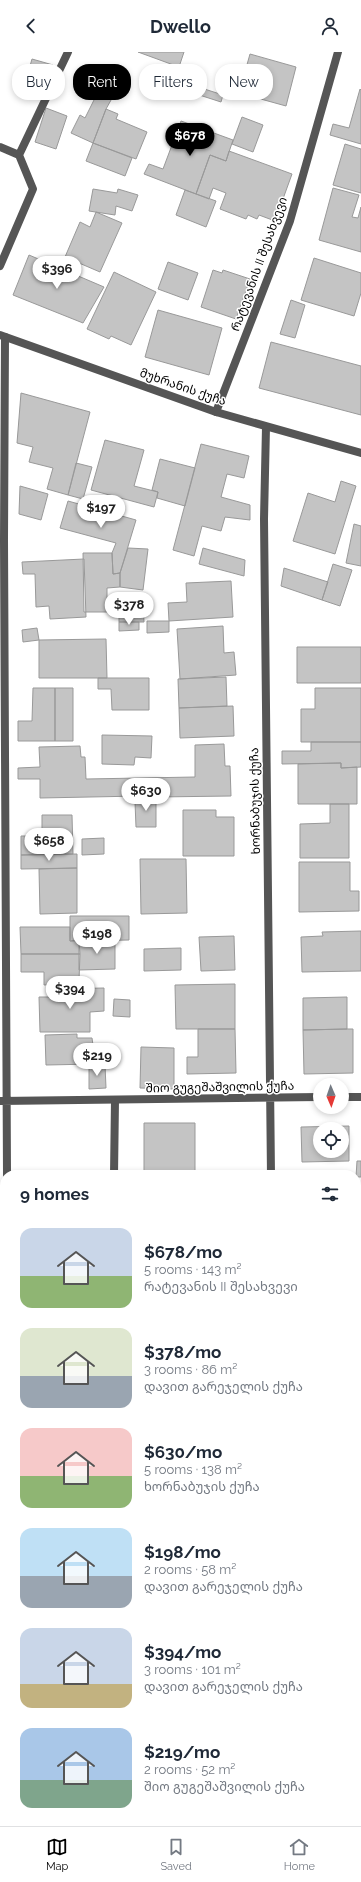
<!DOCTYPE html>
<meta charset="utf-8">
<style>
:root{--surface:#fff;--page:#f2f2f3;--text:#1f2937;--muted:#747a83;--line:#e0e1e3;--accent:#000}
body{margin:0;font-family:Raleway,"Noto Sans Georgian",sans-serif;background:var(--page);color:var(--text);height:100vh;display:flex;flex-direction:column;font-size:15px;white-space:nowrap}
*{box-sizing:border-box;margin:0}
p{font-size:13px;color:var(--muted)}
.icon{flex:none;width:22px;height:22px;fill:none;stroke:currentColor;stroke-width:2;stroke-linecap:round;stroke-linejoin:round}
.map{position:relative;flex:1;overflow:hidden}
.drawer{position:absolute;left:0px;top:1118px;width:361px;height:656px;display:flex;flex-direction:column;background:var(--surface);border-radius:16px 16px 0 0;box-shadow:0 2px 6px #0003}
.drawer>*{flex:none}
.top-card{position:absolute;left:12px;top:12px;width:337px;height:36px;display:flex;gap:8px}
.needle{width:26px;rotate:178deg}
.fabs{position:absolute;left:313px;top:1026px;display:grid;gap:8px}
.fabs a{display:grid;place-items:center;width:36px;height:36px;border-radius:50%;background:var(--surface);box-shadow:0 2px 6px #0003;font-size:20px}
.price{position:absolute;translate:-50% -34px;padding:0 9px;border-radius:14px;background:#fff;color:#222;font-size:13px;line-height:26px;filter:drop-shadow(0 1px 2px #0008)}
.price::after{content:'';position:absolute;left:50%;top:24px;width:12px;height:9px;margin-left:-6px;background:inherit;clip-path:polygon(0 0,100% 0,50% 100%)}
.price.selected{background:var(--accent);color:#fff}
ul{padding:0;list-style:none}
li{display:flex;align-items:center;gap:12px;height:100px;padding:0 20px}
li span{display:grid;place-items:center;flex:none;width:112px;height:80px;border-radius:12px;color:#555}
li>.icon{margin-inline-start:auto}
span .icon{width:48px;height:48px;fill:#fffc;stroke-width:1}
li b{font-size:17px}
h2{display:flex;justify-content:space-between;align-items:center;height:48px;padding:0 20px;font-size:17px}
.pill{padding:0 14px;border-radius:16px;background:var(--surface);box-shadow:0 2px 6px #0003;font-size:14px;line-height:36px}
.pill.selected{background:var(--accent);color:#fff}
header{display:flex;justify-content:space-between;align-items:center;height:52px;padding:0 20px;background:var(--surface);font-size:18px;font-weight:700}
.dock{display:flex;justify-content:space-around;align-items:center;height:56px;border-top:1px solid var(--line);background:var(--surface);font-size:11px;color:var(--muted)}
.dock a{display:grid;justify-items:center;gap:2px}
.dock .selected{color:var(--accent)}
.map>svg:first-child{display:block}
</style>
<header><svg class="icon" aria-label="back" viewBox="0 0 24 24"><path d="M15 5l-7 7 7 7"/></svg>Dwello<svg class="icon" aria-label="person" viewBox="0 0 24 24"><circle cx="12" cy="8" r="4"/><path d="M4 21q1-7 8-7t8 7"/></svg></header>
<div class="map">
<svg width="361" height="1774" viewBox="0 0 361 1774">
<rect width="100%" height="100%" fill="#fff"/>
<path fill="#c4c4c4" stroke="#999" fill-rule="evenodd" d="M138,0h46l-5,15z
M250,2l46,13 -10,39 -47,-13z
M32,7l21,6 -8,28 -21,-6z
M101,23l19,9 -14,25 -13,34 -22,-10 9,-18 5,3 10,-20 -4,-2z
M192,33l31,10 -2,7 -31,-10z
M360,37l1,1v54l-31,-9 3,-11 16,4z
M46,56l21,8 -11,33 -21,-7z
M106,57l12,5 -2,5 31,13 -11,27 -43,-16z
M242,65l21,8 -10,27 -21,-8z
M181,69l52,19 -7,21 -16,-6 -14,39 -52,-20 5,-10 14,5z
M93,91l39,15 -7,18 -39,-15z
M345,92l16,5v44l-28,-8z
M229,99l63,23 -17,47 -16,-6 -2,4 -9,-4 -2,4 -26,-10 6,-16 -13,-5 -4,11 -13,-5 14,-39 16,6z
M333,136l26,7 -7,22 6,1 3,-11v45l-42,-12z
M93,137l24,4 1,-4 20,6 -6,16 -16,-5 -1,9 -26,-4z
M185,138l31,11 -10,26 -30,-12z
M96,160l26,11 -22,49 -35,-15 15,-35 10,5z
M29,203l75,32 -21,36 -70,-28z
M314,206l47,15v20l-7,23 -53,-16z
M168,210l30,11 -10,27 -30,-11z
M213,218l9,3 1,-3 27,9 -14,40 -35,-12z
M114,220l42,20 -25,53 -20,-9 -2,3 -22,-10z
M291,248l14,5 -10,33 -15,-4z
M158,258l64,18 -13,47 -64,-18z
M271,290l90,24v49l-102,-27z
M21,341l69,19 -22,83 -21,-6 6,-21 -24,-6 4,-15 -16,-4z
M105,388l39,10 -10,36 24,6 -4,15 -63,-17z
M201,392l48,12 -5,22 -17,-4 -6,23 29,8v15l-25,-3 -4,14 -19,-5 -8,30 -21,-6z
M160,407l35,9 -10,38 -28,-8 1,-6 -6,-2z
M76,411l16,4 -9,32 -15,-4z
M341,429l15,5 -21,68 -42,-13 15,-48 27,9z
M20,434l28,8 -7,26 -22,-6z
M68,449l68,19 -16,53 -7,1 -1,-21 4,-10 -56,-15z
M354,472l7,2v40l-15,-3z
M128,496l20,1 -5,41 -23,-3v-14z
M203,496l42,12 -1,16 -45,-12z
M83,501h29l1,21 7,-1v14l-13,1v24h-23z
M84,507l2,58 -36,2 -1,-13 -13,1 -1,-33h-12l-1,-12z
M333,512l19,6 -12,36 -18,-6z
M284,516l44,14 -6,18 -41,-14z
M231,529l2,36 -64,4 -1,-18 19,-1 -1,-19z
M143,550l1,20h-25v-19z
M147,569h22v11l-22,1z
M119,570h20v8l-20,1z
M223,574l1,27 10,-1 2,23 -56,4 -3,-50z
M37,576l2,12 -16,2 -1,-12z
M106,587l1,39h-68v-38z
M297,595h64v36h-64z
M226,625l1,29 -48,2 -1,-29z
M98,626h51v32h-37l-1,-21h-13z
M33,636h22v53h-37v-20h14z
M55,636h18v53h-18z
M315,636h46v54h-60v-33h14z
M233,654l1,30 -54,2 -1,-30z
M102,683l50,1 -1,22 -16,-1 -1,8 -32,-1z
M311,690h50v25l-20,1v-5l-59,1v-13h29z
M224,692l1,22h5l1,30 -75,1 -16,-1v-18l55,-1v-32z
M80,694l1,11h4l1,22 54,-1v18l-100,2v-19h-22v-11l22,-1 -1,-20z
M341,711v5l16,-1v37h-59v-40z
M140,744l16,1v30h-20l-1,-25h6z
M330,752h19v54h-49v-34l30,-1z
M183,758h33v7h18v39h-51z
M42,763h30l1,39 -52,1v-19h21z
M104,786v16l-22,1v-16z
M77,802v14l-56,1v-14z
M140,807h46l1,54 -46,1z
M299,810h51v29h9v20l-60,1z
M77,816v45l-37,1 -1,-45z
M70,864h59v24l-59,1z
M20,875h50v14l9,-1 1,14h-59z
M361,879v40l-59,1 -1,-35 22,-1 -1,-4z
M234,884l1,34 -34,1 -2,-34z
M79,888h36v29l-36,1z
M181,896v22l-37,1v-22z
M21,902h59l-1,26h-13v4l-22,1v-13h-23z
M235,932v45h-59l-1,-44z
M104,936v23l-14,1v20h-50l-1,-35h17v-8z
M347,945v32l-44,1v-32z
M114,947l16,1v17l-17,-1z
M198,977h37l1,44 -49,1v-17h11z
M347,977h6v44l-49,1 -1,-44z
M77,982v4h15l1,7h8v7l-6,1v11l-49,1 -1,-30z
M141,995l33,1v41l-34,-1z
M105,1013l1,23 -17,1v-23z
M144,1071h51v52h-51z
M349,1074v35l-47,1 -1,-35zM320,1077h22v22h-22z
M357,1109h4v16h-5z
M358,1148h3v24h-3z
M356,1356h5v45h-5z
M356,1405h5v54h-5z
M356,1462h5v54h-5z
M356,1540h1l1,35h-2z
M356,1668h5v27l-5,1z
M0,1687l5,3v79h2l-3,5h-4z
M361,1695v20h-5v-19z
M357,1721l2,49 2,4h-49l-1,-5h45z
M27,1769h51l-3,5h-51z
M94,1769h53l-3,5h-53z
M232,1769h27v5h-22l-7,-3z"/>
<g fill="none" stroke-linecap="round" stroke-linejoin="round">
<path stroke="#555" stroke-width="8" d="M0,95l19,8 14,34 -33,77
M19,103l49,-103
M114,1123l1,-75"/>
<path stroke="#555" stroke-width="8" d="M5,285l-1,203 3,635
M216,360l74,-191 48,-169
M266,375l-2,92 7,656
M342,1045h19
M0,1049l320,-4
M0,1658l5,-9
M191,1769l8,5
M279,1769v5"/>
<path stroke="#555" stroke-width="8" d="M0,283l216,77 145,41"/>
</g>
<g text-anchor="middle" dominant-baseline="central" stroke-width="3" stroke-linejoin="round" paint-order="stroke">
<g font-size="12" fill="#000" stroke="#fff">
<text transform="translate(259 212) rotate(-70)">რატევანის II შესახვევი</text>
<text transform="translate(183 335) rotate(19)">მუხრანის ქუჩა</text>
<text transform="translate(255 749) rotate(-91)">ხორნაბუჯის ქუჩა</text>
<text transform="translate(220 1035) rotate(-1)">შიო გუგეშაშვილის ქუჩა</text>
</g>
</g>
</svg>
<div class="fabs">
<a><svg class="needle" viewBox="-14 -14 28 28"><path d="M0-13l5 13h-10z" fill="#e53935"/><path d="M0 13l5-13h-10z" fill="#747a83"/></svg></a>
<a><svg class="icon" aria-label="locate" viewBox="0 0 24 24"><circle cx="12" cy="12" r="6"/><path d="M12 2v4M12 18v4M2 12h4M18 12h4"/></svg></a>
</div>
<b class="price selected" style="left:190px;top:105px">$678</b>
<b class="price" style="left:57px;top:238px">$396</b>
<b class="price" style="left:101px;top:477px">$197</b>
<b class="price" style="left:129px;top:574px">$378</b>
<b class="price" style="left:146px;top:760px">$630</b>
<b class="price" style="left:49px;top:810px">$658</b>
<b class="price" style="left:97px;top:903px">$198</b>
<b class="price" style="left:70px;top:958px">$394</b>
<b class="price" style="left:97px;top:1025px">$219</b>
<div class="top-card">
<a class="pill">Buy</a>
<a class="pill selected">Rent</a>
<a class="pill">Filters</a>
<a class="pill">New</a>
</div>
<section class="drawer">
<h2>9 homes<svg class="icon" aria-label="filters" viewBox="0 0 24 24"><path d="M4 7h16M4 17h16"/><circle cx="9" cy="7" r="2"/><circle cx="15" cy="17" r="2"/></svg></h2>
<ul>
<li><span style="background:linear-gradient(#c9d6e8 60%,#8fb573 0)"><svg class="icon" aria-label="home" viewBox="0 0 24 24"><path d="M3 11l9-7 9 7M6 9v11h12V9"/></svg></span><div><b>$678/mo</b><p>5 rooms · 143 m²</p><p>რატევანის II შესახვევი</p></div></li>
<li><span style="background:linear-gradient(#dfe7d0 60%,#9aa5b1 0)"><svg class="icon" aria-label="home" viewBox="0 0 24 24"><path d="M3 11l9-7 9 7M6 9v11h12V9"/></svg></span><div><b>$378/mo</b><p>3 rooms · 86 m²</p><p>დავით გარეჯელის ქუჩა</p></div></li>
<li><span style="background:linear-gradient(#f6c9c9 60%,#8fb573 0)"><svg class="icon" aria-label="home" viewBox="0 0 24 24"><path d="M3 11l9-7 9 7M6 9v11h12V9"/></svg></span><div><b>$630/mo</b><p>5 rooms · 138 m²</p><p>ხორნაბუჯის ქუჩა</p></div></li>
<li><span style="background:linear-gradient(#bfe0f5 60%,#9aa5b1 0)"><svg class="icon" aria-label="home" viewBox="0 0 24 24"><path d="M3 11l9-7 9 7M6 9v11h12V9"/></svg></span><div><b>$198/mo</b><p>2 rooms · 58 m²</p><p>დავით გარეჯელის ქუჩა</p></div></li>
<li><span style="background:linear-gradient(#c9d6e8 70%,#c2b280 0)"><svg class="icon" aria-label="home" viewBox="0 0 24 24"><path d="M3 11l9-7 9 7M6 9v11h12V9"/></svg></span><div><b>$394/mo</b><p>3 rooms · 101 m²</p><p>დავით გარეჯელის ქუჩა</p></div></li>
<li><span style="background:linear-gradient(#a9c7e8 65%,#7fa58c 0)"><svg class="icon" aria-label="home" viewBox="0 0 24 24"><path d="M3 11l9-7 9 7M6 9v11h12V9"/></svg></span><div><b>$219/mo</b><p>2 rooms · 52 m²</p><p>შიო გუგეშაშვილის ქუჩა</p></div></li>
</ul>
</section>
</div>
<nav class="dock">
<a class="selected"><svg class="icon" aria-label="map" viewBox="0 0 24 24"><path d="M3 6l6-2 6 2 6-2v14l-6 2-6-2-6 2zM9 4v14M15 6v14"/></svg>Map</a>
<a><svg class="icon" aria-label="saved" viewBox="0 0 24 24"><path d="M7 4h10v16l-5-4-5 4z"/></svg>Saved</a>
<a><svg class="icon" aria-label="home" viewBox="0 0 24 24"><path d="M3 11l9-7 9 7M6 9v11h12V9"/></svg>Home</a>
</nav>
